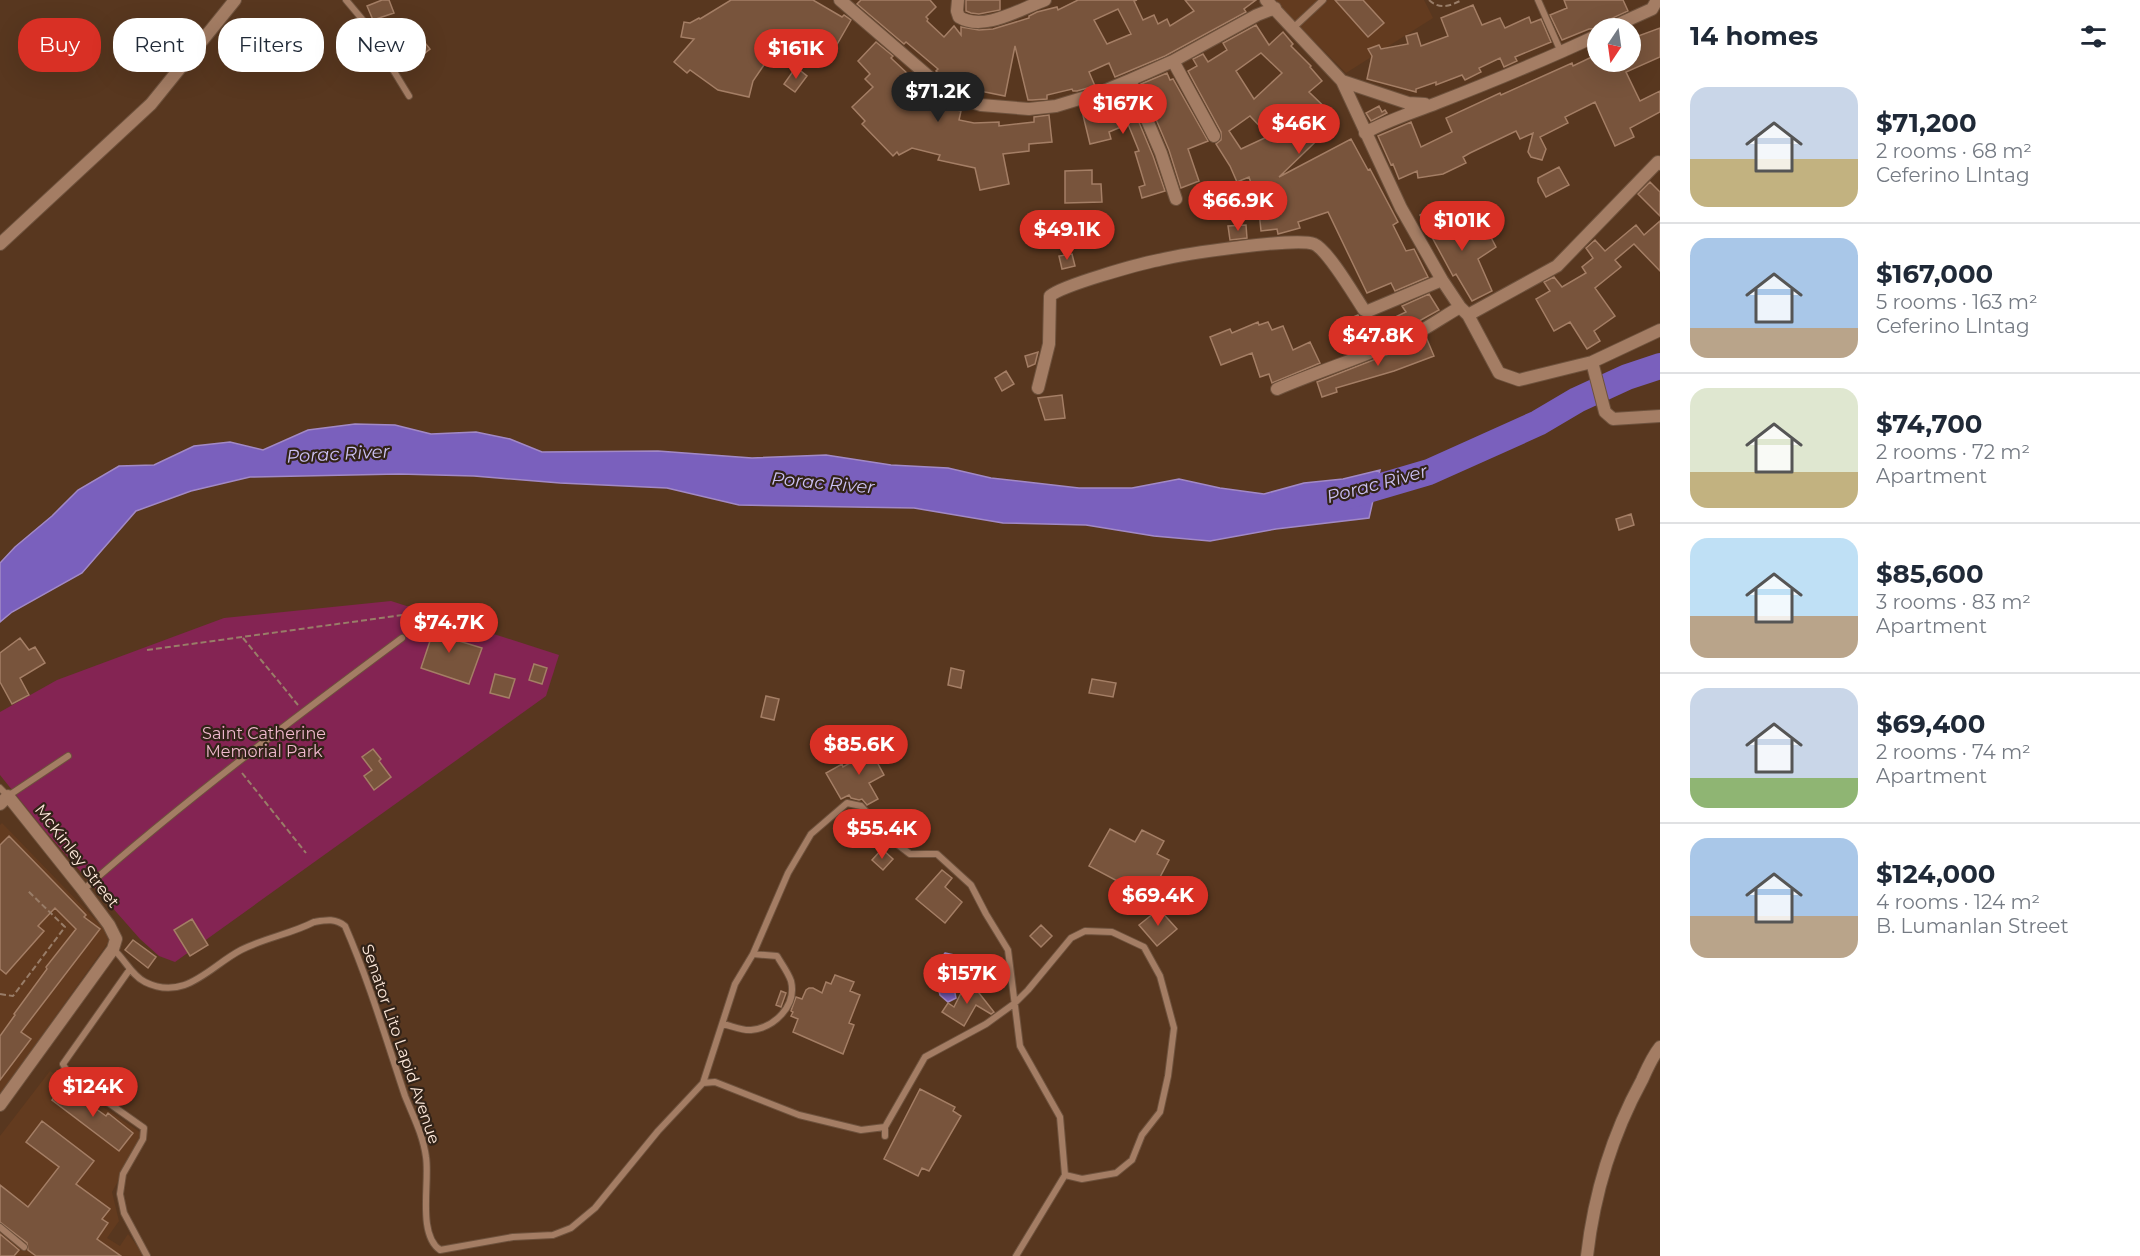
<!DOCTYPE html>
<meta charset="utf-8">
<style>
:root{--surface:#fff;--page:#f6f6f7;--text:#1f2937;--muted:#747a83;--line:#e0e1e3;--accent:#d93025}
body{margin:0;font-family:Montserrat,sans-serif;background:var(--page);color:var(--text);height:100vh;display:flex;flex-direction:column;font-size:22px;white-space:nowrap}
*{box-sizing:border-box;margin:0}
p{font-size:20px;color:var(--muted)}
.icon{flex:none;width:33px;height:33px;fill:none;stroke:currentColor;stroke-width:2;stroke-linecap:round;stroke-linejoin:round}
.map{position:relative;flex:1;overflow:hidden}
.sheet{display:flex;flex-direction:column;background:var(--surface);width:480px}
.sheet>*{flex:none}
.banner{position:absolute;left:18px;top:18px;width:570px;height:54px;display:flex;gap:12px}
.needle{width:39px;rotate:193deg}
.fabs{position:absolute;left:1587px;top:18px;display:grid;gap:12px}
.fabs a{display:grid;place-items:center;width:54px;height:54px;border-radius:50%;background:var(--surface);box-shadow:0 6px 24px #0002;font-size:30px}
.price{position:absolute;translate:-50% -51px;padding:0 14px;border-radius:21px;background:var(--accent);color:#fff;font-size:20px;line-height:39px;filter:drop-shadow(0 2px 3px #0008)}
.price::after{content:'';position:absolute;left:50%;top:36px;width:18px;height:14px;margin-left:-9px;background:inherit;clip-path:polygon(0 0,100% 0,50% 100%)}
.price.active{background:#222;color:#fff}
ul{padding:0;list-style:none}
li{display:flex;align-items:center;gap:18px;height:150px;padding:0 30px}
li+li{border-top:2px solid var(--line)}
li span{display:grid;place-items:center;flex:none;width:168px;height:120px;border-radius:18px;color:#555}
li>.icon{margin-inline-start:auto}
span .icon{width:72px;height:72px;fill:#fffc;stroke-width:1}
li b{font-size:26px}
h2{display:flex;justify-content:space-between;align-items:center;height:72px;padding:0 30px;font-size:26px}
.pill{padding:0 21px;border-radius:24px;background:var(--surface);box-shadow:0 6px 24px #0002;font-size:21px;line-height:54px}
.pill.active{background:var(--accent);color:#fff}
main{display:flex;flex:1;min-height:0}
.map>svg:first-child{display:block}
</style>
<main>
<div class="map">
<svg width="1660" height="1256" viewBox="0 0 1660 1256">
<rect width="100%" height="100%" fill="#58371f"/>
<path fill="#633b1f" d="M1273,0h151l9,18 -87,55z
M2,823l110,114 -112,157v-269z
M50,1071l94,64 -32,57 7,29 -12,17 13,8 8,-12 17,22h-145v-120z"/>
<path fill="#842453" d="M391,601l168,54 -13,41 -371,266 -16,-6 -19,-17 -95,-108 -45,-56v-63l57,-32 167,-62z"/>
<path fill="#7a60bd" stroke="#a289c6" stroke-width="1.5" d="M355,424l40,1 36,9 45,-2 34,7 32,13 116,-1 94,7 74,-3 65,10 57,3 43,10 88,10h53l47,-9 41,9 44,6 40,-11 39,-4 37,-9 -11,48 -93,11 -66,12 -56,-5 -68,-11 -83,-2 -89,-15 -175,-3 -72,-17 -107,-5 -86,-7 -75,-2 -149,3 -59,14 -55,20 -54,62 -70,39 -12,10v-59l15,-16 37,-31 26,-26 41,-24 35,-1 40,-19 36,-4 33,8 45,-20z
M945,953l9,2c6,7 -1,18 1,26l-6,8 6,4 1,5 -8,4 -8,-7 -1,-4c12,-25 2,-10 -2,-28z"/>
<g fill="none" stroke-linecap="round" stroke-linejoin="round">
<path stroke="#7a60bd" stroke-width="26" d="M1344,497l85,-25 109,-49 39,-23 50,-23 33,-11"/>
</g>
<path fill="#78543c" stroke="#a47e65" stroke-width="1.5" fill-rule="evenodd" d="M382,0h7l5,13 -21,7 -6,-14z
M731,0h82l29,17 2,-2 7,5 -23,40 -16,-10 -7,11 -22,-13 -13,16 -4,-2 -13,19 -4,16 -31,-7 -28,-20 -3,3 -13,-11 20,-23 -13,-2 3,-15 6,1 9,-5 1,1z
M861,0h69l6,7 -10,10 2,2 -1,2 17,16 10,-11 7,9v-8l18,3 14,-1 36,-11v-2l8,-4 20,-5 1,3 20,-10h59l-3,1 9,19 11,-5 4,9 9,-5 3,7 24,-15 -9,-11h71l-12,9 2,3 -81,44 -50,21 -6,-14 -20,9 6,14 -18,5h-4l-1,-2 -25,6v4l-15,1h-4l-13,-54 -10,50 -20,-4 -31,-11 -2,3 -16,-13 2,-2 -32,-27 -2,2 -47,-40zM1118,9l13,25 -24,10 -13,-24z
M966,0h34v10l-21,4 -8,-1 -5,-2z
M1335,0h28l21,23 -16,14z
M1564,0h59l5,11 -22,10 -4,7 -13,1 -27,11 -12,-25 17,-7z
M1473,5l9,20 18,-7 5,10 24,-11 2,6 10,-4 10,23 -36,15 2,4 -13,6 -4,-9 -21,10 2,4 -16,8 -3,-5 -26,10v-3l-20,7v3l-49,-13 5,-23 -4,-7 11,-4 2,4 27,-5 -2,-8 11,-3 4,13 27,-10 -7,-18z
M1256,25l13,20 14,-13 10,12 -2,2 20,20 -1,1 12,14 -13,11 29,28 -59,57 72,-38 17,31 2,-1 28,53 -5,3 13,26 8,-2 14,28 -33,14 -4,-8 -24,10 -39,-81 -30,10 2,6 -22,6 -1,-5 -16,2 -4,-40 -3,1 -5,-15 -12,5 -7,-16 -14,-22 5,-4v-8l-33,-61 9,-5 -4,-7 10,-5 5,8 19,-12 -4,-7zM1261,53l21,20 -28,26 -18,-28zM1250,116l19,20 -28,13 -12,-18z
M1660,28v29l-34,15 14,29 20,-10v21l-30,16 4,9 -19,9 -20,-44 -30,15 3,6 -28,14 6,12 -4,11 -11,-3 -3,-5 5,-19 -13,6 -4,-8 -46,22 -7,4 3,6 -23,11 -25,4 -1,-7 -18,8 -6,-15 -2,1 -13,-29 33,-14 10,25 31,-15 -6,-14 54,-25 1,2 71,-32 1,3 25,-12v8h32v-23z
M414,29l16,20 -18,14 -14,-21z
M876,42l17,14 -2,2 18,17 33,21 -7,8 26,7 -2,9 15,3 25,-1v4l35,-4v-5l15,-2 3,27 -23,2v7l-26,3 6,30 -29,6 -5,-22 -37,-8 2,-5 -28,-7 -13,7 -2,-3 -4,4 -31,-32 3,-3 -13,-14 21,-20 -8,-8 5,-5 -12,-13z
M796,67l11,9 -12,16 -11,-8z
M1167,73l3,7 3,-1 35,62 -20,8 11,32 -18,7 -12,-38 -28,-66z
M1126,91l27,65 12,35 -23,7 -3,-11 6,-2 -10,-33 4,-1 -11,-27 -19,8 2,7 -21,5 -9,-37z
M1379,106l3,6 3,-2 2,3 -16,8 -5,-8z
M1559,167l10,18 -23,12 -8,-15v-4z
M1092,170v14h9l1,18 -37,1v-32z
M1650,182l10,10v24l-22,-22z
M1435,206l14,26 3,-2 1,2 15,-7 4,9 14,-6 10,19 -18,12 14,32 -20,10 -16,-27 -3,2 -33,-61z
M1660,221v50l-26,-27 -19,16 6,7 -26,21 20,28 -21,15 6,10 -13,8 -17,-27 -16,9 -18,-32 14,-8 -6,-9 10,-5 8,10 24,-14 -4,-6 11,-9 -7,-10 9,-8 10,11 31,-26 8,10z
M1246,225l1,13 -17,2 -2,-14z
M1072,254l3,12 -13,3 -3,-13z
M1429,294l10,16 -36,20 -52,21 -12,-28 19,-8 8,16 40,-19 -4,-6z
M1258,322l1,3 9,-3 4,8 11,-4 10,24 17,-8 10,21 -48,20 -3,-9 -9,3 -8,-24 -31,12 -11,-28 20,-8 2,4z
M1426,337l8,19 -40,15 -58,17 1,4 -15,5 -5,-15 74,-29z
M1038,352l-3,12 -7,3 -3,-11z
M1006,371l8,13 -12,7 -7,-13z
M1062,395l3,23 -20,2 -7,-22z
M1631,514l3,11 -15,5 -3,-11z
M422,623l40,10 -3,8 23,7 -13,36 -48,-16 9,-27 -12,-3z
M20,638l9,12 6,-3 10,16 -25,15 9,17 -17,9 -12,-22v-29z
M534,664l13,4 -5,16 -13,-4z
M951,668l13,3 -3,17 -13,-3z
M495,674l20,5 -6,19 -19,-5z
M1092,679l24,4 -3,14 -24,-4z
M766,696l13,3 -5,21 -13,-3z
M882,745l7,10 -12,7 7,13 -15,8 9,16 -11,6 -5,-6 -3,1 -8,-2 -2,-3 -8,4 -15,-26 16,-9 1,3z
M373,749l8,10 -2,2 12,16 -17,13 -10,-14 8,-6 -10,-13z
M1110,829l25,13 7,-12 22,11 -7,13 12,6 -20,38 -60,-32z
M9,836l77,79 -2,2 16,12 -79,103 10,7 -31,41v-44l15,-21 -1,-1 33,-45 -1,-2 30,-38 -21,-21 -17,18 6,5 -38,43 -6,-5v-124z
M882,849l11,10 -10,11 -11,-10z
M942,870l10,8 -7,9 17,15 -17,21 -29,-24z
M1159,909l18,20 -20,17 -18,-21z
M192,919l16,26 -18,11 -16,-26z
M1041,925l11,11 -11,11 -11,-11z
M133,940l23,17 -8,11 -23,-18z
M835,975l19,7 -4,9 10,4 -11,28 5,2 -11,29 -50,-22 5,-13 -7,-3 2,-4 -2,-1 5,-14 6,2 4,-9 3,-2h4l9,5 4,-11 5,2z
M968,979l26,33 -3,2 -15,-9 -12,21 -22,-14 6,-9 6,4z
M781,991l5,2 -5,14 -5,-2z
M63,1085l43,31 2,-3 25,20 -14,18 -67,-51z
M920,1089l35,18 -2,4 8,5 -32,55 -7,-3 -4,8 -34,-17z
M42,1121l52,40 -18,23 34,25 -8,10 6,4 -11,16 24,17h-85l-8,-6 -1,-7 -27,-21v-37l28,22 31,-40 -33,-25z
M0,1234l19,16 -5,6h-14z"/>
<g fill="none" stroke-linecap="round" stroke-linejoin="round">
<g stroke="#6e523d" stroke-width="8">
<path id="lane" d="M346,0l16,19 47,77
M1538,0l23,52
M1293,28l30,-28
M0,788l8,8 60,-40
M83,890c102,-90 210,-171 319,-252
M113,949c12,10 18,26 32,33 40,20 65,-16 96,-32 23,-12 50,-16 73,-28 12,-2 21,-4 31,4 24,55 41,113 60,170 8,20 18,39 21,61 4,25 -9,77 14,93l73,-13 40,-2 18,-7 24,-20 63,-77 45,-48 32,-99 18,-30 35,-81 23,-39 36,-31 14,3 32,35 17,13h27l34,31 15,29 22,36 12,96 40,71 5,58 -49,81
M130,969l-67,95 6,11 75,53 -1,11 -20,35 -3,20 4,19 23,43
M723,1024c9,2 20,7 28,6 23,-2 46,-24 40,-49 -3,-9 -10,-18 -14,-25l-24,-2
M703,1083l12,-1 84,33 62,15 24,-3v9
M885,1127l40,-70 61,-33 29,-21 13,-13 43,-52 14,-7 27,1 32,15 16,29 14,52 -6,48 -8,36 -18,23 -10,25 -16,13 -34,6 -17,-4
M0,1227l24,20"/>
</g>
<g stroke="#6e523d" stroke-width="14">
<path id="street" d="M840,0l94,81 24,17 23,7 48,4 27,-3 43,-13 31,-13 43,-19 84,-46 18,-7
M958,0l-1,11 2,6c25,15 61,-8 86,-17
M1266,0l76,81 59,127 41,72 18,27 8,8 31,58 20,7 73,-18 68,-32
M1610,28l42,-19 5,-9
M1173,61l41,75
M1130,80l31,73 15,46
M1342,81l66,22 17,1
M1365,133c23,-13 47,-20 72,-30 54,-21 108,-43 161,-68
M0,244l151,-140 84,-104
M1468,315l89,-49 101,-104 2,2
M1592,362l13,50 8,7 47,-3
M1038,388l11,-44 1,-48c13,-11 89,-32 109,-36 24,-6 137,-23 155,-16 14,6 40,51 50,66l4,1 74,-31
M1277,389c49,-21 100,-36 147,-60 12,-7 24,-15 36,-22
M0,804l8,-8 75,94 26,35 7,14 -3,10 -113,156
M1587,1256c7,-62 25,-121 55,-176 5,-11 10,-23 18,-33"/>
</g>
<path stroke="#997d68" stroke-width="2" stroke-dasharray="6 3" stroke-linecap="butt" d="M1429,0c11,10 21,6 33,0
M243,638l55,67
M147,650l256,-35
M242,773l64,80
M0,994l13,2 52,-69 -38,-37"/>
<use href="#lane" stroke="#a47d64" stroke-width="6"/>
<use href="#street" stroke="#a47d64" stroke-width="12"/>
</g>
<g text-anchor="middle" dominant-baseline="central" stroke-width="4.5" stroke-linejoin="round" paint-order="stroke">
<g font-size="16" fill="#f0b9ce" stroke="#322318">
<text x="264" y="733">Saint Catherine<tspan x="264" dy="18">Memorial Park</tspan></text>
</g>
<g font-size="16" fill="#fee9db" stroke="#322318">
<text transform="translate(77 856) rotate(52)">McKinley Street</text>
<text transform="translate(401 1044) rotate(71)">Senator Lito Lapid Avenue</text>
</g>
<g font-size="18" font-style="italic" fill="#cbc1f2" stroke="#322318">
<text transform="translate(338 454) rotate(-3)">Porac River</text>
<text transform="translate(823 483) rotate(5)">Porac River</text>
<text transform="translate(1377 484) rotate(-15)">Porac River</text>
</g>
</g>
</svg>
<div class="fabs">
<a><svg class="needle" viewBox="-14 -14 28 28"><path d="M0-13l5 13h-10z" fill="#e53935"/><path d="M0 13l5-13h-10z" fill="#747a83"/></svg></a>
</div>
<b class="price" style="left:796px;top:80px">$161K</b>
<b class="price active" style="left:938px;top:123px">$71.2K</b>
<b class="price" style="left:1123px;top:135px">$167K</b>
<b class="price" style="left:1299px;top:155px">$46K</b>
<b class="price" style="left:1238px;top:232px">$66.9K</b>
<b class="price" style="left:1462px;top:252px">$101K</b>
<b class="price" style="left:1067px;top:261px">$49.1K</b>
<b class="price" style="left:1378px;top:367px">$47.8K</b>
<b class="price" style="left:449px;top:654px">$74.7K</b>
<b class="price" style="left:859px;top:776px">$85.6K</b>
<b class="price" style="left:882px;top:860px">$55.4K</b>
<b class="price" style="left:1158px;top:927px">$69.4K</b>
<b class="price" style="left:967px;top:1005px">$157K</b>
<b class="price" style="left:93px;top:1118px">$124K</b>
<div class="banner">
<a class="pill active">Buy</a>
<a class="pill">Rent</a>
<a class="pill">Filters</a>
<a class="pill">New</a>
</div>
</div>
<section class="sheet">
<h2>14 homes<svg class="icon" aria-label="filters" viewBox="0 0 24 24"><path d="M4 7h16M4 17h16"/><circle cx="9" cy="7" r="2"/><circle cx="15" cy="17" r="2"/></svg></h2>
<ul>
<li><span style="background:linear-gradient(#c9d6e8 60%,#c2b280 0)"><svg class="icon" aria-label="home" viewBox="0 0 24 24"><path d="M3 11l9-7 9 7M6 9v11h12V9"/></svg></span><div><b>$71,200</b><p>2 rooms · 68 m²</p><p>Ceferino LIntag</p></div></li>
<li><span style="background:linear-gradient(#a9c7e8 75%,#b9a48a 0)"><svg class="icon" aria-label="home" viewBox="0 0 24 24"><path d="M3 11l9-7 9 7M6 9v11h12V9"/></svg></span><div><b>$167,000</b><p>5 rooms · 163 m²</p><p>Ceferino LIntag</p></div></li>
<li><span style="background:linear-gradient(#dfe7d0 70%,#c2b280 0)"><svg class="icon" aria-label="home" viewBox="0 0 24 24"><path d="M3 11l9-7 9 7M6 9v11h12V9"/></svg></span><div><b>$74,700</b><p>2 rooms · 72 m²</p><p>Apartment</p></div></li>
<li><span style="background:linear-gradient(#bfe0f5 65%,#b9a48a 0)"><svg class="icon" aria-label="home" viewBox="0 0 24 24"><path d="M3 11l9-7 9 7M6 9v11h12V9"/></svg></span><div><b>$85,600</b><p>3 rooms · 83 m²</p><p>Apartment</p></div></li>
<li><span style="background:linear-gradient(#c9d6e8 75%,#8fb573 0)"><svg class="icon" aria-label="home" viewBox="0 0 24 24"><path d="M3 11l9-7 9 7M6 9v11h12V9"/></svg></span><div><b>$69,400</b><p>2 rooms · 74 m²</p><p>Apartment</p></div></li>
<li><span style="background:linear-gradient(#a9c7e8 65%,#b9a48a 0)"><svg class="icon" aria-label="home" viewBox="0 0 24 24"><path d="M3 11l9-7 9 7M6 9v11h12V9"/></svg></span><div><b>$124,000</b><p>4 rooms · 124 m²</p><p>B. Lumanlan Street</p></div></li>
</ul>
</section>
</main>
